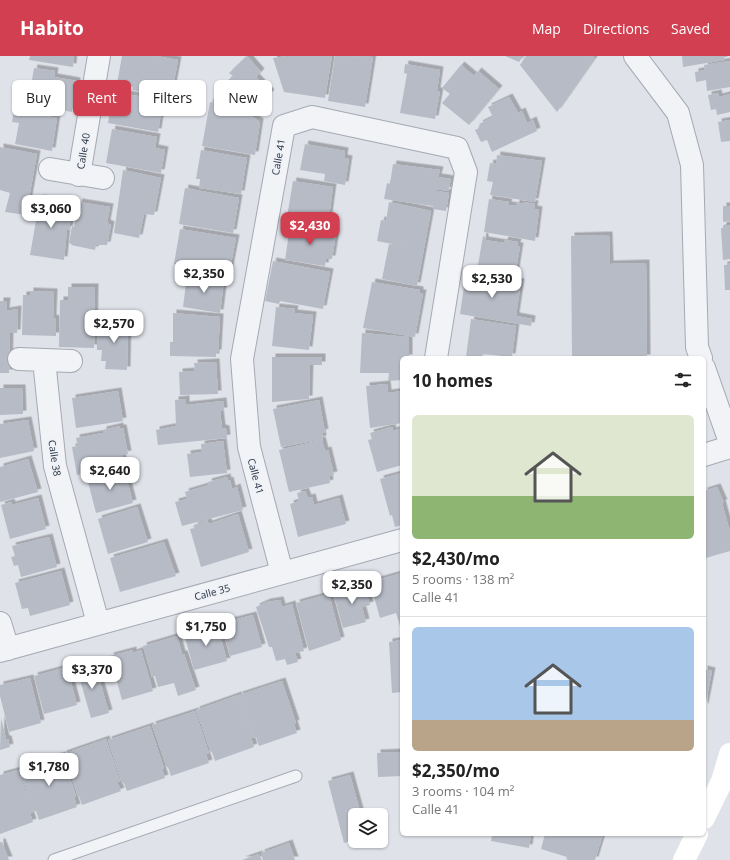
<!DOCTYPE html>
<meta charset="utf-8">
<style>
:root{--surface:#fff;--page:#f6f6f6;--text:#222;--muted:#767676;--line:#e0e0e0;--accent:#d23f50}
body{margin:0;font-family:"Open Sans",sans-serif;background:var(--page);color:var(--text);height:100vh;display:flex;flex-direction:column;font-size:15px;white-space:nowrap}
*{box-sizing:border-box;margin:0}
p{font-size:13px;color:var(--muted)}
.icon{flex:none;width:22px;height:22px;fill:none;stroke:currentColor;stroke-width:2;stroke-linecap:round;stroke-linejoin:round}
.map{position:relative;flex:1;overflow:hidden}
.sheet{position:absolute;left:400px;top:300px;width:306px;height:480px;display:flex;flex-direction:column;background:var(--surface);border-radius:6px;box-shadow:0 1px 3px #0004}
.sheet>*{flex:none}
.guide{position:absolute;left:12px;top:24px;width:328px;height:36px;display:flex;gap:8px}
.tools{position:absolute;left:348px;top:752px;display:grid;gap:8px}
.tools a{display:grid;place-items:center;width:40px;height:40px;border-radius:6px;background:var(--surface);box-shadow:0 1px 3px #0004;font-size:20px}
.price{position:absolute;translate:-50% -34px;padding:0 9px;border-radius:8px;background:#fff;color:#222;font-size:13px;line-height:26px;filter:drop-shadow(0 1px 2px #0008)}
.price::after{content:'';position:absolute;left:50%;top:24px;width:12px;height:9px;margin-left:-6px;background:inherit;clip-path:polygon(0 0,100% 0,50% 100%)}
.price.active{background:var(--accent);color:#fff}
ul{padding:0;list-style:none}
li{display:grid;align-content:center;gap:8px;height:212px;padding:0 12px}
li+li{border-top:1px solid var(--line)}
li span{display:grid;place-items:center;height:124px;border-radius:6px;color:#555}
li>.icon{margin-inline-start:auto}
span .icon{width:72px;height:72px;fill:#fffc;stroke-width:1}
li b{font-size:17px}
h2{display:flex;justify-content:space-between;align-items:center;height:48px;padding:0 12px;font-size:17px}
.tag{padding:0 14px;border-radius:6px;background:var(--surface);box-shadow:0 1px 3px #0004;font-size:14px;line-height:36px}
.tag.active{background:var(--accent);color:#fff}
header{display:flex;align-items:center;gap:24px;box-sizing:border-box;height:56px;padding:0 20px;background:var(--accent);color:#fff}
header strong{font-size:19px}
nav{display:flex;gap:22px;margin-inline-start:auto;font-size:14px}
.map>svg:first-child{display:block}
</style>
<header>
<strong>Habito</strong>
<nav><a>Map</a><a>Directions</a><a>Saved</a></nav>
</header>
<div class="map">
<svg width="730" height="804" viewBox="0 0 730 804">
<defs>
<filter id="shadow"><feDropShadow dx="3.5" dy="-3.5" stdDeviation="0" flood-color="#0004"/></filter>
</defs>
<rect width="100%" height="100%" fill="#dfe2e9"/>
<path fill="#b6bbc6" filter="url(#shadow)" d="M30,0h44l-1,11 -44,-7z
M122,0h34l22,4 -7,37 -39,-7 1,-3 -16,-3z
M247,0l14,16 -5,5 15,16 -16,16 -14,-13 -2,2 -10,-9 3,-3 -5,-5 6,-5 -4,-3z
M288,0h44l-7,42 -41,-6 -11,-34z
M335,0l38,1 -8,50 -37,-6z
M505,0h18l-4,6z
M526,0h66l3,2 -38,54 -37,-47z
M682,0h42v4l-41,7z
M730,5v26l-23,4 -1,-11 -10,2 -1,-10 10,-2 -1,-5z
M405,8l35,6 -3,21h3l-5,28 -35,-6 7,-39 -3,-1z
M461,9l13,11 4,-5 21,18 -30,36 -27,-22 8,-9 -8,-6z
M34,12l21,3 -1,6 23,4 -5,31 -44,-8z
M113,36l50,8 -5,32 -50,-9z
M718,37l1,4 11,-3v18l-13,3 -1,-6 -5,1 -3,-15z
M509,41l9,16 4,-2 5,12 6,-3 4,11 -45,21 -5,-12 -6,2 -6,-12 6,-3 -2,-3 14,-7 -5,-10z
M210,46l28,5 22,15 -5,33 -53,-9z
M14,54l43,8 -5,33 -37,-7 4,-21 -7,-1z
M730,64v21l-9,1 -3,-20z
M112,73l45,8 -2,11 10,2 -4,23 -55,-10z
M305,88l40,7 -1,7 5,1 -4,26 -21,-4 1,-7 -25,-4z
M0,91l37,7 -11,61 -21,-3 5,-19 -10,-3z
M201,94l46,8 -6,36 -42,-6 1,-9h-4z
M497,99l45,6 -7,41 -45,-7 3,-13 -6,-1 3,-18 6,1z
M393,108l47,6 -2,7 13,2 -3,12 -11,-2v2l12,2 -3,18 -13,-2v-3l-49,-7 3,-16 3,1z
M123,114l38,8 -7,37 -10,-1 -5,24 -25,-5z
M293,125l40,6 -5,37 -41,-7z
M185,132l54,10 -6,35 -54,-9z
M40,142l33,6 -4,26 -2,-1 -3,31 -34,-5z
M489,143l20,3 -1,3 8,1v-3l7,1v-2l12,2 -1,5 5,1 -4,31 -51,-9z
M79,146l31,5 -3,16 4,2 -4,20h-11l-1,5 -24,-5 1,-1 -3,-1 3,-17 2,1z
M389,146l42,9 -14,75 -35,-7 7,-35 29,5 -41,-8 4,-21 5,1z
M723,150h7v15l-7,1z
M723,169h7v34l-7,1 -2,-32h2z
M290,170l46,7 -4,26h-6l-1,7 -40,-6z
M180,173l56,9 -7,36 -55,-10z
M609,179l1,29 36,-1 1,95h-75l-1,-122z
M483,180l2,1v3l19,3 1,-3 13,2 -1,4h3l-5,31 -38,-6z
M273,205l57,11 -7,37 -43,-8 -1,3 -14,-3z
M727,207h3v27h-5l-1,-25h3z
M466,217l55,9 -5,34 16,3 -1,7 -71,-12z
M187,220l37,5 -4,32 -37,-6z
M372,226l48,8v3h3l-8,44 -52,-9z
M68,231h27l-1,61 -35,-1 1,-47h8z
M30,235l24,1 -1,26 3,1v17l-34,-1 1,-40h7z
M0,245h7l-1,10 12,-2 -1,24h-7l-1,40h-9z
M276,251l19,2 -1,4 19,2 -4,35 -37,-4z
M173,257l47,4 -2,36h-2v4l-46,-1v-14h3z
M471,263l45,7 -4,31 -29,-3 -1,4 -16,-1z
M102,264l26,1 -1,49 -22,-1 1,-8h-5l1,-11h-5v-25h5z
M362,277l47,4v21h-7v22l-14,1 1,-8h-29z
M272,301h50v8h-12l-1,34 -37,3z
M216,306l2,32 -38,1 -1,-23 16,-1 -1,-8z
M387,328l1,9 14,-2v32l-32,5 -4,-42z
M0,332h22l1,26 -23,1z
M118,335l5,30 -47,7 -4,-30z
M186,343v6l37,-4 1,10h-4l2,17 4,1 1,9 -69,7 -2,-15 20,-4 -1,-26z
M319,344l6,32 -3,1 1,6 -42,8 -8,-38z
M28,364l6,31 -34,7v-34z
M120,370v2h3l5,26 -6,1 2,10 -47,10 -5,-28 6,-1 -2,-8 27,-5v-3z
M392,371l1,4 9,-3v37l-25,7 -9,-32 4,-1 -2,-6z
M322,384l3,11 3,-1 6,25 -5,1 1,7 -41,9 -10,-42z
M223,385l4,32 -37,4 -3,-23 15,-2 -1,-8z
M28,403l10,33 -38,10v-35z
M124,413l9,34 -37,10 -9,-35z
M402,417v52l-7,2 -3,-12 -2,1 -10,-37z
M227,421l1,4 2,-1 2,9 5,-2 6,23 -61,16 -7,-24 12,-3 -2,-7 24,-7 -1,-3z
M717,431l7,16h-2l8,29v19l-24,7 -2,-6v-61z
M305,435l3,7 4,-1 2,8 25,-7 7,26 -48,13 -8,-33 9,-3 -2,-8z
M38,442l8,31 -36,10 -9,-34 10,-3 1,3z
M137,451l11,35 -40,12 -10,-35z
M238,458l11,38 -48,15 -11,-38 5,-1 -1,-3 13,-5 2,4z
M49,481l8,30 -36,10 -3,-12 -4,1 -3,-9 4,-1 -3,-10z
M164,486l12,34 -56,16 -10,-34z
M61,515l9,34 -40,11 -2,-8 -6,1 -7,-26z
M402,517v52l-2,1 -4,-13 -16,5 -10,-36z
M364,527l6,22 -8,2 4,15 -23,6 -10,-36z
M329,538l12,46 -32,11 -13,-48z
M280,544l2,7 10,-3 12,47 -9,2 3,9 -11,3 -2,-6 -9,2 -4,-14h-3l-13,-40 11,-5z
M253,559l9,32 -32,9 -9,-33z
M217,568l10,37 -33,9 -10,-36z
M177,580l5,18h2l12,36 -18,6 -4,-13 -16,4 -3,-11 -3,1 -9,-31z
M402,584l-1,52 -9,1 -3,-51z
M133,594v3l8,-3 12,41 -31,9 -12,-44z
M94,605l15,52 -18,5 -15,-52z
M67,611l10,38 -33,9 -10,-38z
M704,613l8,2 -7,36 -1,-1z
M30,622l11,45 -32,9 -9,-36v-11z
M282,625l14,42 -2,1 3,9 -38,13 -3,-9 -2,1 -15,-43z
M238,639l15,42 -2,1 3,9 -39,14 -3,-9 -1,1 -15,-43z
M195,655l14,42 -3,1 3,9 -38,13 -3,-9 -1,1 -15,-43z
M1,662l5,21h2l2,8 -10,3z
M150,670l14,42 -2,1 3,9 -38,13 -3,-8h-2l-14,-43z
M106,683l14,42 -3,1 4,9 -39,14 -3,-9h-1l-15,-42z
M402,696v24l-24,1 -1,-24z
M62,699l14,41 -2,1 3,10 -38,13 -3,-9 -2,1 -15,-43z
M18,714l15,42 -3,1 3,9 -33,12v-59z
M350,719l11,40h-6v25l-11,3 -16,-62z
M492,778h39l-2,14 -38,-7z
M545,778h58l-8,26h-26l-3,-1 1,-2 -26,-8z
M0,786h2l7,18h-9z
M289,787l6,17h-32l-2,-7z
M259,798l3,6h-20z"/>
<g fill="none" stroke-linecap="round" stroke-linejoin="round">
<g stroke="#a4a9b3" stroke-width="13">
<path id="lane" d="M54,804l242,-84"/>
</g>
<g stroke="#a4a9b3" stroke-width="24">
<path id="street" d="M635,0l43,57 14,52 5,182 4,11
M50,113l53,9
M79,119l20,-119
M19,303l52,2
M44,304l11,106 43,157
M704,312l26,74
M704,399l26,-8
M282,517l-33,-126 -7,-88 42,-233 28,-9 145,31 9,24 -30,186
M0,567l8,26
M0,595l402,-111"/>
</g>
<use href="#lane" stroke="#f2f3f7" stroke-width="11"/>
<use href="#street" stroke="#f2f3f7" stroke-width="22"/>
<path stroke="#fff" stroke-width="22" d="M704,762l18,-37 8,-27
M684,804l13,-26"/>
</g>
<g text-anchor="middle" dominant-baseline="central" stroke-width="3.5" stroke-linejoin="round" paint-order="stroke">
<g font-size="10" fill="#273040" stroke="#eef1f6">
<text transform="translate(83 95) rotate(-81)">Calle 40</text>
<text transform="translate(278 101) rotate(-80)">Calle 41</text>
<text transform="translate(55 402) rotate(81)">Calle 38</text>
<text transform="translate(256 420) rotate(75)">Calle 41</text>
<text transform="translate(212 536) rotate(-15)">Calle 35</text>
</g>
</g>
</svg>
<div class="tools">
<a><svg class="icon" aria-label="layers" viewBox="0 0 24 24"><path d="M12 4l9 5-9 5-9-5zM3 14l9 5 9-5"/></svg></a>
</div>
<b class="price" style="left:51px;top:173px">$3,060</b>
<b class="price active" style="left:310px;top:190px">$2,430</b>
<b class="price" style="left:204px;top:238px">$2,350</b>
<b class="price" style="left:492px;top:243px">$2,530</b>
<b class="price" style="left:114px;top:288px">$2,570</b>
<b class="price" style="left:110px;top:435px">$2,640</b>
<b class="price" style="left:352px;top:549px">$2,350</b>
<b class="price" style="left:206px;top:591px">$1,750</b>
<b class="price" style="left:92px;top:634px">$3,370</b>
<b class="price" style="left:49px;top:731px">$1,780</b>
<div class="guide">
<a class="tag">Buy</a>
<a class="tag active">Rent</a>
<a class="tag">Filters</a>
<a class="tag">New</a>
</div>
<section class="sheet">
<h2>10 homes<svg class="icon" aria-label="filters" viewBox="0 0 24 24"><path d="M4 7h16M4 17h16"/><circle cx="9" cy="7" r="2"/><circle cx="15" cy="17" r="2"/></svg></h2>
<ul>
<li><span style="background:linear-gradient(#dfe7d0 65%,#8fb573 0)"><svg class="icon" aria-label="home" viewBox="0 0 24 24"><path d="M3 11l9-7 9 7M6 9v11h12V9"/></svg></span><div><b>$2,430/mo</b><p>5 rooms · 138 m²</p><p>Calle 41</p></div></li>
<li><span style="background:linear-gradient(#a9c7e8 75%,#b9a48a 0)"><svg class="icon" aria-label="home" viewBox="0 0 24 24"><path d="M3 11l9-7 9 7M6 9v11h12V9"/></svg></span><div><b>$2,350/mo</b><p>3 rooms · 104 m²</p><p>Calle 41</p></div></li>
</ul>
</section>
</div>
